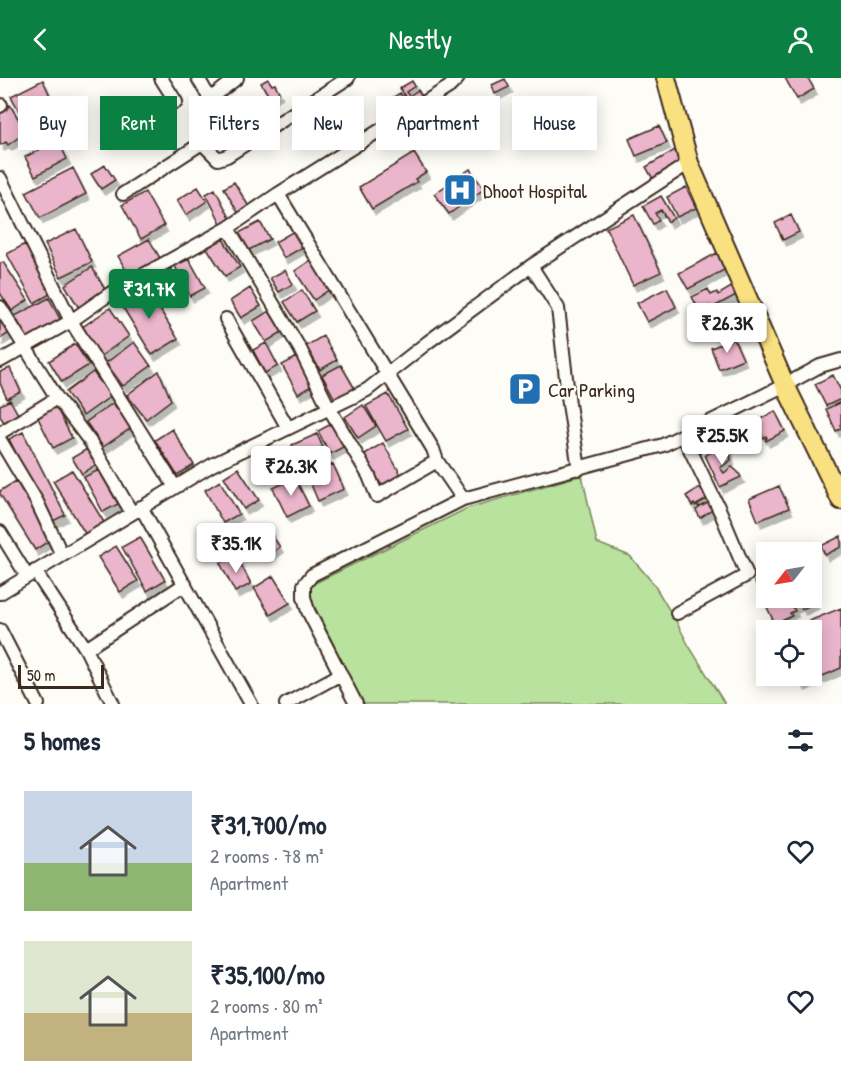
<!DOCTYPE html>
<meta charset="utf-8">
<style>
:root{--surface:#fff;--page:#f2f2f3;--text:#1f2937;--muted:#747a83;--accent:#0b8043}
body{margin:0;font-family:"Patrick Hand",sans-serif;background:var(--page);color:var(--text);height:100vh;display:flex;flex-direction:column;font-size:22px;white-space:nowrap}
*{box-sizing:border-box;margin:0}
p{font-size:20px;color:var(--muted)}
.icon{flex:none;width:33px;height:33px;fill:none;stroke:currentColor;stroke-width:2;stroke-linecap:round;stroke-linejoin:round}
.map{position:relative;height:626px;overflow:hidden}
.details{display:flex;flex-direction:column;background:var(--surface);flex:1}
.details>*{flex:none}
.guide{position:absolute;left:18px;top:18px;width:806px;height:54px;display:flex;gap:12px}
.needle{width:39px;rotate:239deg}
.controls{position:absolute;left:756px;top:464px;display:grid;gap:12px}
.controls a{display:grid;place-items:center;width:66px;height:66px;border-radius:0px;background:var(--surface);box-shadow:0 3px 15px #0003;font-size:30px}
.scale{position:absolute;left:18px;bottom:15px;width:86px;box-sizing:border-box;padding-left:6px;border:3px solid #3b2a1e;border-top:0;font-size:16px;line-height:21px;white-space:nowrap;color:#3b2a1e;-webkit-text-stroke:4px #fdfcf7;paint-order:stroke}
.price{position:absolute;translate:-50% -51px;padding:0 14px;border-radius:6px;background:#fff;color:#222;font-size:20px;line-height:39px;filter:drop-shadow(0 2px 3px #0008)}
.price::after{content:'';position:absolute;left:50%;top:36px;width:18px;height:14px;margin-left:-9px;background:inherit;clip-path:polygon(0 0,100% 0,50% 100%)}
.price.active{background:var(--accent);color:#fff}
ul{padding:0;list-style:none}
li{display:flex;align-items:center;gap:18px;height:150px;padding:0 24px}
li span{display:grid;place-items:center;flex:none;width:168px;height:120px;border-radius:0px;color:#555}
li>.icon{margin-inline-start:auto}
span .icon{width:72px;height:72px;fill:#fffc;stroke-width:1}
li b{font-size:26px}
h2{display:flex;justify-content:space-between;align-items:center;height:72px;padding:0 24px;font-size:26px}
.tag{padding:0 21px;border-radius:0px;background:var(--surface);box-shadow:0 3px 15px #0003;font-size:21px;line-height:54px}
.tag.active{background:var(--accent);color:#fff}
header{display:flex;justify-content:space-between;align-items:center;height:78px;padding:0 24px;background:var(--accent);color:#fff;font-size:27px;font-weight:600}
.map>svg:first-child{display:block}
</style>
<header><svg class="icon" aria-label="back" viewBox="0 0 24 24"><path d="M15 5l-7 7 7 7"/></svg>Nestly<svg class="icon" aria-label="person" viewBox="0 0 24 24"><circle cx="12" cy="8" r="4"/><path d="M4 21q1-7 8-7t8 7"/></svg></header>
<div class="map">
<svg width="841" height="626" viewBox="0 0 841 626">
<defs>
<filter id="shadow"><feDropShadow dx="3.5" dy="6" stdDeviation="0" flood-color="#0004"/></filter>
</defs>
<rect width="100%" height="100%" fill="#fdfcf7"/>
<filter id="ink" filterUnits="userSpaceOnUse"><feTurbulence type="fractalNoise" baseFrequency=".0167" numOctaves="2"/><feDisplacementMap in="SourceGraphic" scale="12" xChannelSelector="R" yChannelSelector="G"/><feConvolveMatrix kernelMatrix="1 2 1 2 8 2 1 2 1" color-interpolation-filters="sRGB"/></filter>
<g filter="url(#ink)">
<path fill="#b8e29e" stroke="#7a865e" stroke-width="1.5" d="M582,397l15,68 33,13 23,27 23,38 13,25 36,58h-362l-55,-111 5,-9 155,-76z"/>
<path fill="#ebb5cc" stroke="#3b2a1e" stroke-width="1.5" filter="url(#shadow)" d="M785,0h23l6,11 -17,10z
M268,1l4,6 3,-1 4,8 -9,6 -9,-15z
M505,1l4,8 -14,7 -3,-9z
M43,2l8,18 -31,15 -9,-17z
M412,3l3,5 -9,6 3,4 9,-6 7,11 -13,8 -12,-21z
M400,15l11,17 -14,3 -8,-13z
M10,27l19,31 -5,3 -2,-4 -14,10 -2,-3 -5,3 -1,-2v-34l2,1z
M56,28l9,18 -31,17 -9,-18z
M659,48l8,17 -31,13 -7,-17z
M58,62l9,19 -32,17 -10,-19z
M680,69l7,13 -34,19 -7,-12z
M414,75l12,19 -11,7 2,3 -45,27 -13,-22z
M105,87l10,15 -14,9 -10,-15z
M73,90l13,26 -46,24 -14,-26z
M470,91l14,20 -35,25 -15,-20z
M234,104l17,28 -11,6 -16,-28z
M198,109l9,14 -21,14 -9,-15z
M686,109l10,21 -19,9 -10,-20z
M215,111l17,33 -9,5 -17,-33z
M145,114l19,34 -23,13 -19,-34z
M661,118l13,22 -6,4 -7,-12 -6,3 4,7 -6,4 -10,-18z
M634,137l27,57 -28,13 -27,-57z
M791,137l8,17 -16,8 -8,-17z
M260,144l10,17 -23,12 -10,-17z
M76,151l16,33 -31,15 -16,-33z
M294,153l9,16 -19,11 -9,-16z
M149,161l12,21 -31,17 -12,-21z
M223,161l17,28 -15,9 -18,-28z
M25,166l27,49 -18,10 -27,-49z
M717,175l9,16 -38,20 -9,-16z
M189,181l16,29 -15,8 -15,-30z
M311,182l19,29 -16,11 -19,-29z
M3,184l25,38 -16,11 -12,-18v-29z
M92,189l14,24 -27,17 -14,-23z
M171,190l12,23 -20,11 -12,-23z
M285,192l8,14 -14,8 -9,-14z
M145,207l33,54 -26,16 -33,-54z
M733,208l5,8 -26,14 -2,-2 -10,5 -8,-14 16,-8 3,6 6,-3 1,3z
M250,210l11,18 -20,12 -11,-17z
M667,210l9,19 -29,15 -10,-19z
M302,212l13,21 -18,11 -13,-20z
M49,220l13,25 -34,17 -13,-24z
M110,230l19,28 -28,20 -20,-28z
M269,233l13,21 -16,10 -13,-21z
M0,235l11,19 -11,7z
M323,258l14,24 -17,10 -14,-24z
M734,261l9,20 -24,10 -8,-21z
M134,264l17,24 -28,20 -17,-23z
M266,265l12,23 -13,7 -12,-23z
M75,266l14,21 -27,17 -13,-21z
M297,279l16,28 -15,9 -16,-29z
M341,287l14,24 -20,10 -13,-24z
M10,290l11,24 -14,7 -7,-16v-11z
M159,293l12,29 -25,19 -19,-24z
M93,294l18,24 -28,20 -17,-24z
M833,297l8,16v8l-15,7 -11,-22z
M388,316l20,35 -22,12 -20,-35z
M10,322l9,16 -14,8 -5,-8v-11z
M841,324v27l-5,2 -10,-22z
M113,325l18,25 -28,19 -17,-25z
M55,327l17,33 -19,10 -17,-34z
M363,327l13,21 -18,12 -13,-21z
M775,333l10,20 -19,10 -1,-2 2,-1 -1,-2 -3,2 -6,-13 1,-1 -1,-3z
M333,345l12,23 -15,8 -12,-23z
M172,351l22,36 -17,10 -22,-35z
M23,354l42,83 -14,7 -42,-83z
M317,356l10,23 -25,10 -10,-22z
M383,365l18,32 -19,11 -19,-31z
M728,366l3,16 -11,8 4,5 8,-6 6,5 3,5 -21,10 -15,-32z
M87,371l10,15 -15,10 -10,-16z
M333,386l11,25 -26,12 -11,-26z
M238,390l21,32 -15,9 -20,-32z
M72,392l33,54 -19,11 -33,-54z
M99,392l19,34 -15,8 -19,-35z
M295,400l14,28 -22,11 -14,-29z
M16,403l36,58 -17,11 -35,-56v-3z
M220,403l19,33 -16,9 -18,-33z
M779,408l10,22 -31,13 -9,-22z
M700,409l7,12 -12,7 -1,-2 -2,2 -6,-10z
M708,425l4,7 -12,8 -4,-8 3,-2 -1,-2h1l1,1z
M235,448l10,22 -12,6 -10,-22z
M266,448l14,21 -13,9 -14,-21z
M841,458v11l-16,8 -4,-9z
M140,459l25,43 -18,11 -25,-44z
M116,468l22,35 -18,11 -22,-35z
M236,477l15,29 -16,8 -15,-29z
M273,498l17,27 -20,12 -16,-27z
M766,498v21h46v-2l3,8 -13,6 -2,-5 -7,4 2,3 -5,2 2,3 -17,8 -20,-42z
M841,530v60l-39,17 -5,-10h15v-45h-25z"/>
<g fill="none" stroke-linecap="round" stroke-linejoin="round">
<g stroke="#3b2a1e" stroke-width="16">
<path id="minor" d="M161,0l15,24
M198,0l12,21 27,-21
M0,28l1,-1
M0,100l71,143 104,166
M123,116l79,-51 16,16 9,-3 121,-78
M278,116l155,255 4,12 26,38
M228,150l72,121 29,59 40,68 8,20 60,-35
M531,188l27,42 11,96 10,65
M0,229l57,91 34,45 41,70
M226,241l62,109
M0,283l71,-40 40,-28 117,-65 50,-34 171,-107 9,-9
M0,355l57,-35
M0,362l37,62 25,53
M141,429l110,197
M0,454l27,44
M35,493l51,78 27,55
M0,515l212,-128 155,-75 61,-48 103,-76 158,-103
M677,535l70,-38 -27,-64 -37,-76
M0,552l38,74
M86,571l99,-65
M286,626l55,-30
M356,626l-48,-93 -4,-14v-12l8,-10 151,-76 200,-54 122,-60 35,-19 21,-6"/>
</g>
<g stroke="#3b2a1e" stroke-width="22">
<path id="primary" d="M666,0l23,85 96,222 56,115"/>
</g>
<use href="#minor" stroke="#fdfcf7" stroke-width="12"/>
<use href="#primary" stroke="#f9e181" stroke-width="18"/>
</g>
</g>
<defs>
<g id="hospital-square" transform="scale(1.725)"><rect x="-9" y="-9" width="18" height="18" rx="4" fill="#1f6fb2" stroke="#fdfcf7"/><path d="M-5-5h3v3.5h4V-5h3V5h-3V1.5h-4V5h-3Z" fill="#fff"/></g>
<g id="parking-square" transform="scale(1.725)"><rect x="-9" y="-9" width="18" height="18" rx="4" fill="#1f6fb2" stroke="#fdfcf7"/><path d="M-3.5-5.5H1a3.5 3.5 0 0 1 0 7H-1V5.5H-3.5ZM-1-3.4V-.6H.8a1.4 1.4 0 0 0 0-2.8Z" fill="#fff"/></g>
</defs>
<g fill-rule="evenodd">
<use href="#hospital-square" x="460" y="112"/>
<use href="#parking-square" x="525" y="311"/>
</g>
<g text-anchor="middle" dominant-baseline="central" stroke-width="5" stroke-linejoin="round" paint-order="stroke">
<g font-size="20" fill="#3b2a1e" stroke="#fdfcf7" text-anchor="start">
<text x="483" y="112">Dhoot Hospital</text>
<text x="548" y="311">Car Parking</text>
</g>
</g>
</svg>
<div class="controls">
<a><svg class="needle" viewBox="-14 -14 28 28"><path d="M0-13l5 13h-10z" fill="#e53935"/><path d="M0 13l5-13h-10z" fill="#747a83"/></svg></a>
<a><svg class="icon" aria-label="locate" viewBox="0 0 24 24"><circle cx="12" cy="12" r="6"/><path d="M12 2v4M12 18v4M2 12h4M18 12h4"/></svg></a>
</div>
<div class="scale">50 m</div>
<b class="price active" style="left:149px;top:242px">₹31.7K</b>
<b class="price" style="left:727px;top:276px">₹26.3K</b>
<b class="price" style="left:722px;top:388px">₹25.5K</b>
<b class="price" style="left:291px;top:419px">₹26.3K</b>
<b class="price" style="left:236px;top:496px">₹35.1K</b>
<div class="guide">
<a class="tag">Buy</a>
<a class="tag active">Rent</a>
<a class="tag">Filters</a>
<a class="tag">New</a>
<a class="tag">Apartment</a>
<a class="tag">House</a>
</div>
</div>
<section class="details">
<h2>5 homes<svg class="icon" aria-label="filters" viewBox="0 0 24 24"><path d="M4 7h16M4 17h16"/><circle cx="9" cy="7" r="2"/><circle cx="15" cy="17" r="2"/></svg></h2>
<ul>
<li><span style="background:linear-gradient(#c9d6e8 60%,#8fb573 0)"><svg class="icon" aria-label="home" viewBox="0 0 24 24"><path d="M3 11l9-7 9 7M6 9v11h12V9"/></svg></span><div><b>₹31,700/mo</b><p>2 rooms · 78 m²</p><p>Apartment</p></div><svg class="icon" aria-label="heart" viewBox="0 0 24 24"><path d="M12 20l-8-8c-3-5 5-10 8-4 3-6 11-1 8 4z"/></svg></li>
<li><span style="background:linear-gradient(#dfe7d0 60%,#c2b280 0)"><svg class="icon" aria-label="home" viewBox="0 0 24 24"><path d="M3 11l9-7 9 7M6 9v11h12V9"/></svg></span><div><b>₹35,100/mo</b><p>2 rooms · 80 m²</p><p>Apartment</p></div><svg class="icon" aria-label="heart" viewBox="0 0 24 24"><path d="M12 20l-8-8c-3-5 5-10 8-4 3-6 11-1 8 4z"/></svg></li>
</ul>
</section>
